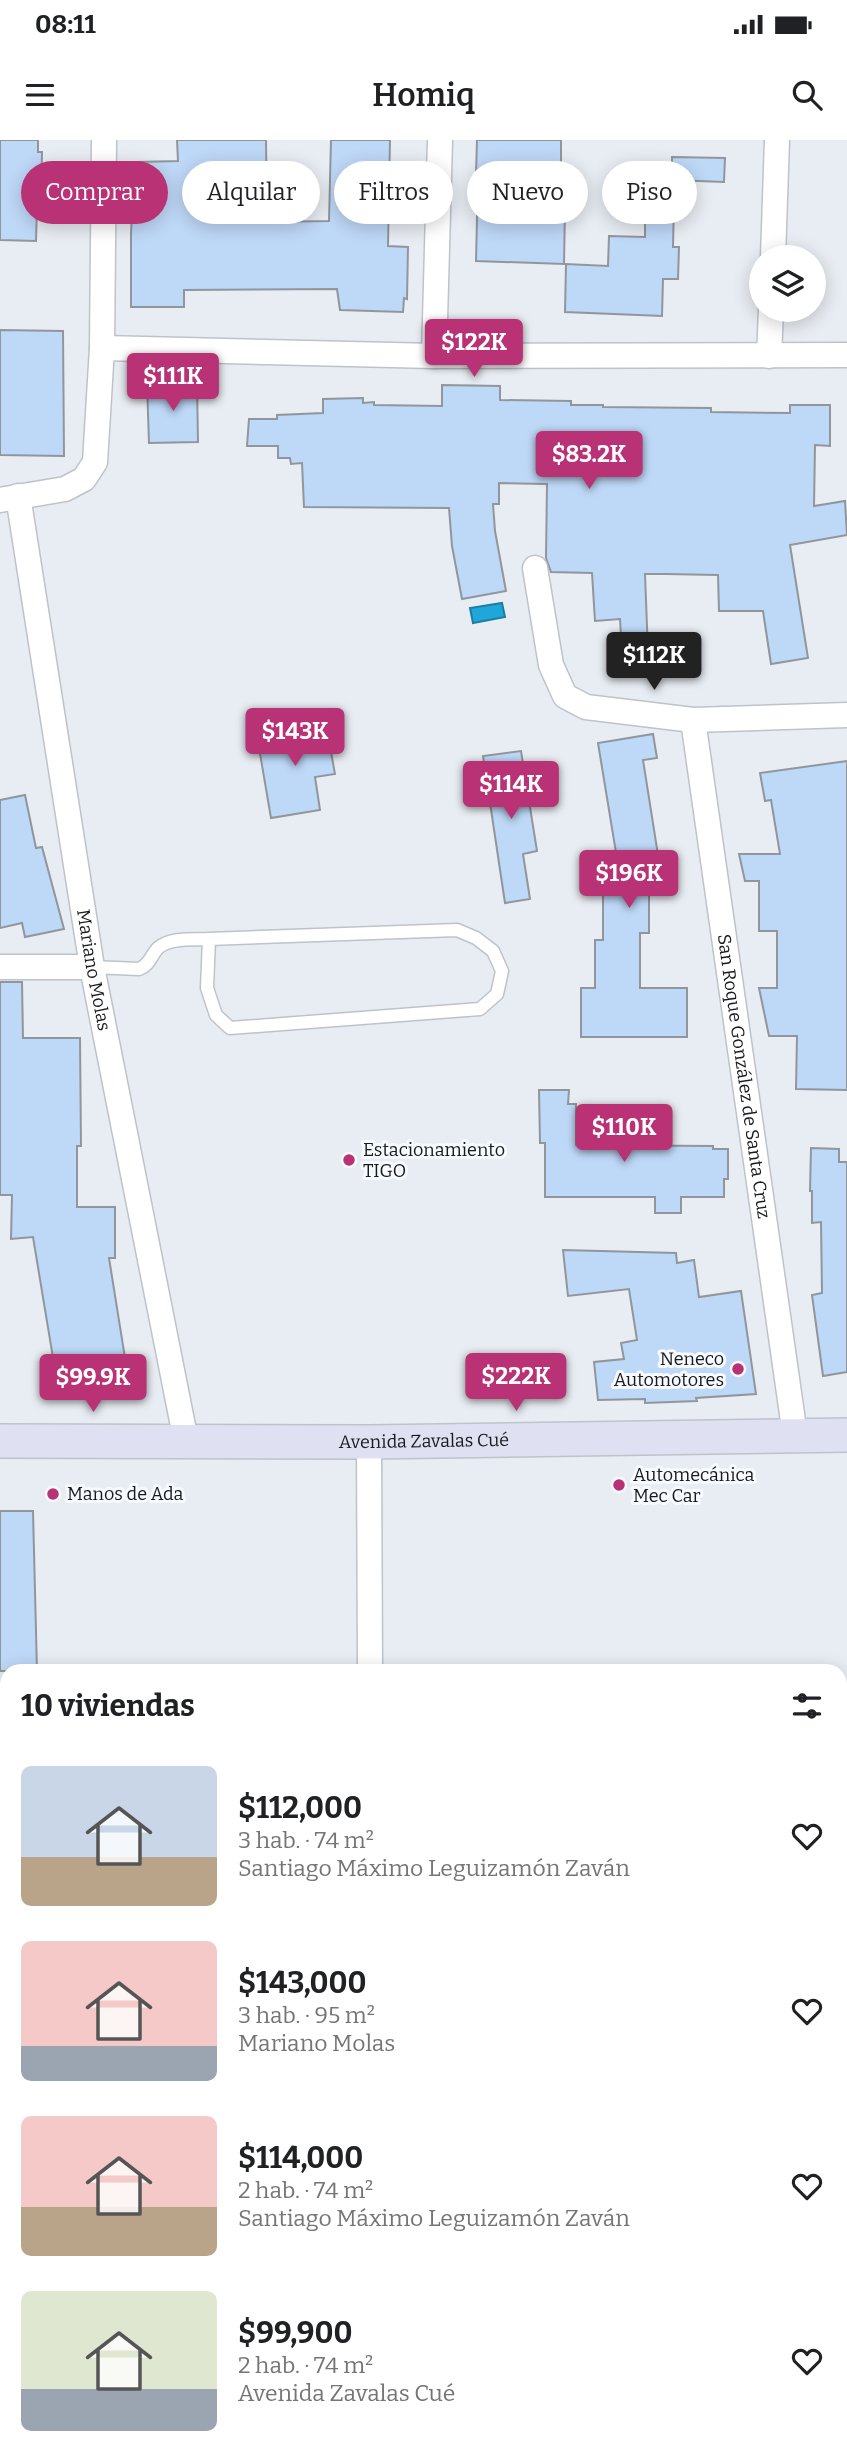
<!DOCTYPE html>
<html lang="es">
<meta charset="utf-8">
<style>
:root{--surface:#fff;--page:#f2f2f2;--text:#202124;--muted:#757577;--accent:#b83275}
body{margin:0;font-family:Bitter,serif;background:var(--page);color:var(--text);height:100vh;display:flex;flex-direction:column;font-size:26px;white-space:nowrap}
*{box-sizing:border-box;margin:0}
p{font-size:23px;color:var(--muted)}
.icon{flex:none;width:38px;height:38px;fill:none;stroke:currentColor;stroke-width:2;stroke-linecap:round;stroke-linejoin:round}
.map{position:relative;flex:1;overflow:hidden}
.details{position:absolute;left:0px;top:1524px;width:847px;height:800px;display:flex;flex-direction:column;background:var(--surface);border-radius:21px 21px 0 0;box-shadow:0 4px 18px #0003}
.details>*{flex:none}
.top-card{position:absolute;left:21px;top:21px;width:805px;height:63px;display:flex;gap:14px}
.controls{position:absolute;left:749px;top:105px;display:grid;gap:14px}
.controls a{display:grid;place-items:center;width:77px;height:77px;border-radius:50%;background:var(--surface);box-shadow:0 4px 18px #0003;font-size:35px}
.price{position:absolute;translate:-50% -60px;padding:0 16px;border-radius:7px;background:var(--accent);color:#fff;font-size:23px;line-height:46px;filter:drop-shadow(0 2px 4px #0008)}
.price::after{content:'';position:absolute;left:50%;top:42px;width:21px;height:16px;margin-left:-10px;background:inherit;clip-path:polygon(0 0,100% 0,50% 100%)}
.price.active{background:#222;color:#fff}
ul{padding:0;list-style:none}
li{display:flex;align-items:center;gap:21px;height:175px;padding:0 21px}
li span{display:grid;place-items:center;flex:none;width:196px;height:140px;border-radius:10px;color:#555}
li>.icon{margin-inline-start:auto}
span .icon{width:84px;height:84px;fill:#fffc;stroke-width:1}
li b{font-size:30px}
h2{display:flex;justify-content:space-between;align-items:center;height:84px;padding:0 21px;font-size:30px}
.tag{padding:0 24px;border-radius:32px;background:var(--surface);box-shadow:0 4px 18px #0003;font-size:24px;line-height:63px}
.tag.active{background:var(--accent);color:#fff}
.status{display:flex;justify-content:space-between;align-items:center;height:49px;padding:0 35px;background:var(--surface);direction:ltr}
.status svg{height:19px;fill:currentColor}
header{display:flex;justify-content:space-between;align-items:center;height:91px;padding:0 21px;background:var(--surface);font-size:32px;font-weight:600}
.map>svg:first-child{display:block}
</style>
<div class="status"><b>08:11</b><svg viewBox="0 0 49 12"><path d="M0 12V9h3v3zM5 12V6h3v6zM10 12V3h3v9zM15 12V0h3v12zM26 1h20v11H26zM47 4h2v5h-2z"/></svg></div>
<header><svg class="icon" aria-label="menu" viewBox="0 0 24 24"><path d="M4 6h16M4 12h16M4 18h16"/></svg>Homiq<svg class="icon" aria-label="search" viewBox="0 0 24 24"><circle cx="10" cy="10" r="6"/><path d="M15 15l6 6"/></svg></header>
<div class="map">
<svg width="847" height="2323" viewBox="0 0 847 2323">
<rect width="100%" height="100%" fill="#e8edf3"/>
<path fill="#20a7da" stroke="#1e7da1" stroke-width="2" d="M502,463l3,14 -32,6 -3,-15z"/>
<path fill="#bed8f7" stroke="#91969c" stroke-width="2" d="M0,0h38v12h4l-1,56 -4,-1 -1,34 -36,-1z
M177,0h89l1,82 62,-1 2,-81h59l-2,106 20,1 -1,52 -3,-1 -1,14 -63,-2 -3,-21 -153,1v17h-53v-72l1,-26h6l-1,-47 41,-1z
M477,0h84v67h4l-1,57 -88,-3 2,-86h-2z
M672,17l53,1 -1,24 -52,-2z
M645,62h29l-1,45h6l-1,32h-15l-1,37 -97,-4 1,-48 42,2 1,-30 36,1z
M0,190l63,1 1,125 -64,-1z
M197,243l1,59 -49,1 -2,-59z
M442,245l58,1v14l71,1v4h32v2l108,1v4l79,1v-8h40v41l-15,-1 -1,61 31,-5 2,34 -57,10 18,113 -37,6 -8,-53h-44l-1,-36 -53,-1h-20l3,78 -26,2 -2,-35 -25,2 -3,-48 -41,-1 -5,-14 1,-74 -48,-1v21h-6l2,27 11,60 -44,8 -10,-53 -3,-38 -145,-1 -2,-44 -11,1 -1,-6h-12v-12h-31l2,-27h28v-4l46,-2v-14l40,-1v5l11,-1v3l68,1z
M326,584l9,50 -20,3 5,33 -49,8 -14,-82z
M653,594l4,24 -14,2 18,114 -12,2v57h-9v55h47v49h-106v-49h14v-48h8v-57h18l-23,-140z
M521,611l16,100 -14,3 7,45 -25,4 -22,-147z
M847,621v329l-51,-1 1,-53h-28l-10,-48h18v-57h-18v-50h-14l-6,-27h41l-9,-54 -6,1 -5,-28z
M25,655l11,53 6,-1 22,82 -39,8 -3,-14 -22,5v-128z
M0,842h22l1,56h57l1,108h-4v61h38v51h-6l20,125 -70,11 -26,-157 -22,2 1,-44h-12z
M539,950h30l-1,14h8v41l137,1v3h15v30h-4v18h-43v16h-26v-16h-110v-54h-5z
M811,1008l28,1v13h8v210l-24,4 -11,-81 10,-2 -1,-71 -9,1v-32h-2z
M563,1110l113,3 1,10 17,-3 5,37 42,-6 15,103 -60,4 1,3 -52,2v-4l-47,1 -4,-38 30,-3 -3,-16 16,-3 -8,-51 -61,7z
M0,1371h33l4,160h-37z"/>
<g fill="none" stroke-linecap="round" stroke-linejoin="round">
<g stroke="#bec3c9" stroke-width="15">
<path id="lane" d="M92,827l47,2c11,-4 12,-14 19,-21 13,-11 34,-8 51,-9l248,-9 19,8 17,13 9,20 -5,23 -17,15 -250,19 -14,-13 -9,-27 2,-49"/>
</g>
<g stroke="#bec3c9" stroke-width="27">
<g id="street">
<path d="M773,117l4,-117"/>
<path d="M102,208l332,8 413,-1"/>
<path d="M434,216l6,-216"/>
<path d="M769,216l2,-46"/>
<path id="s1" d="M18,356l74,471 94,474"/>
<path d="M0,360l65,-11 19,-10 11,-17 7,-114 2,-208"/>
<path d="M535,428l16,97 14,31 21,11 107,13 154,-5"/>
<path id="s2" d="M693,580l102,715"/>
<path d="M0,827h92"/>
<path d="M369,1302l1,229"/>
<path d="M840,1577h7"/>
<path d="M840,1916l7,-1"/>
<path d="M0,1955h7"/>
<path d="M840,2263h7"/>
<path d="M0,2311l7,-1"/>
<path d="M253,2317v6"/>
</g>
</g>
<g stroke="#bec3c9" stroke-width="36">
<g id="secondary">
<path id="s3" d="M0,1301l369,1 478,-7"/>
</g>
</g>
<use href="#lane" stroke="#fff" stroke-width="12"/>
<use href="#street" stroke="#fff" stroke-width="24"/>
<use href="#secondary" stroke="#e0e0f3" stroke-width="33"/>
</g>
<g fill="#b83275" stroke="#f7fafe" stroke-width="2.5">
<circle cx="349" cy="1020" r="7"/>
<circle cx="738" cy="1229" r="7"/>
<circle cx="619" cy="1345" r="7"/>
<circle cx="53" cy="1354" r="7"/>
</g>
<g text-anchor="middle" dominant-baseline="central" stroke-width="6" stroke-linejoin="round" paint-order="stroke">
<g font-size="18" fill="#181a1c" stroke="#f7fafe">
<text stroke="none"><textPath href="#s1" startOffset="480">Mariano Molas</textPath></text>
<text stroke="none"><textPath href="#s2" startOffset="360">San Roque González de Santa Cruz</textPath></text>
<text stroke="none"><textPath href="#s3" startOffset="424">Avenida Zavalas Cué</textPath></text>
</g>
<g font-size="18" fill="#181a1c" stroke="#f7fafe" text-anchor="start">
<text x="363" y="1010">Estacionamiento<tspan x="363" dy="21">TIGO</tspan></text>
<text x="724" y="1219" text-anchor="end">Neneco<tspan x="724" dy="21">Automotores</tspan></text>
<text x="633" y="1335">Automecánica<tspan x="633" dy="21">Mec Car</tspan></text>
<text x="67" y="1354">Manos de Ada</text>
</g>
</g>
</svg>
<div class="controls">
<a><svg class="icon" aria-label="layers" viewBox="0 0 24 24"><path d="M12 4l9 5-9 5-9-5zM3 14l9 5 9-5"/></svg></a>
</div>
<b class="price" style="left:474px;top:239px">$122K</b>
<b class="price" style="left:173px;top:273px">$111K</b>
<b class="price" style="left:589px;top:351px">$83.2K</b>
<b class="price active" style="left:654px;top:552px">$112K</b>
<b class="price" style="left:295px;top:628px">$143K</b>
<b class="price" style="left:511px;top:681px">$114K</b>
<b class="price" style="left:629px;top:770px">$196K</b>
<b class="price" style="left:624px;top:1024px">$110K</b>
<b class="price" style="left:516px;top:1273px">$222K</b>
<b class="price" style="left:93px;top:1274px">$99.9K</b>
<div class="top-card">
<a class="tag active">Comprar</a>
<a class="tag">Alquilar</a>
<a class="tag">Filtros</a>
<a class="tag">Nuevo</a>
<a class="tag">Piso</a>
</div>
<section class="details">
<h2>10 viviendas<svg class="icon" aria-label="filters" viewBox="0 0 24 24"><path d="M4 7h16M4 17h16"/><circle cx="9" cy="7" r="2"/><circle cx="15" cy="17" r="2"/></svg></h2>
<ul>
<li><span style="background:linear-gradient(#c9d6e8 65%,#b9a48a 0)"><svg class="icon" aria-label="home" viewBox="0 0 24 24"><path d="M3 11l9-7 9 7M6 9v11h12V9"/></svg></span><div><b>$112,000</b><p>3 hab. · 74 m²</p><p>Santiago Máximo Leguizamón Zaván</p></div><svg class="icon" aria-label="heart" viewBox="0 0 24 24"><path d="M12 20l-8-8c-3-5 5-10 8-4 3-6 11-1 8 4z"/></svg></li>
<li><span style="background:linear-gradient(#f6c9c9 75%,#9aa5b1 0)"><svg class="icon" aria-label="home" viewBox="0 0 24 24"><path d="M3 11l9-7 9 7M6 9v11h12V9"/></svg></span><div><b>$143,000</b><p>3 hab. · 95 m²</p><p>Mariano Molas</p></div><svg class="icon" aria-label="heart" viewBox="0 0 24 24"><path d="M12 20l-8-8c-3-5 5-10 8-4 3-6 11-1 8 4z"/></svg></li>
<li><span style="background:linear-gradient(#f6c9c9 65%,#b9a48a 0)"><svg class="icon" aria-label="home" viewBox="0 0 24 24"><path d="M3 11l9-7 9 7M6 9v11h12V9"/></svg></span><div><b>$114,000</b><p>2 hab. · 74 m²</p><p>Santiago Máximo Leguizamón Zaván</p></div><svg class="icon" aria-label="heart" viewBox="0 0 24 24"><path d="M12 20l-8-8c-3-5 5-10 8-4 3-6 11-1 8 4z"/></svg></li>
<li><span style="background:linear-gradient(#dfe7d0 70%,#9aa5b1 0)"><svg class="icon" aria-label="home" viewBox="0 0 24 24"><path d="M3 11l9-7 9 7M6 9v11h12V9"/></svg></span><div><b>$99,900</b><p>2 hab. · 74 m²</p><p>Avenida Zavalas Cué</p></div><svg class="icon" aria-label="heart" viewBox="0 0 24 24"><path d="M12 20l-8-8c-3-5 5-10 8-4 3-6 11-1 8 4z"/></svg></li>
</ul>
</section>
</div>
